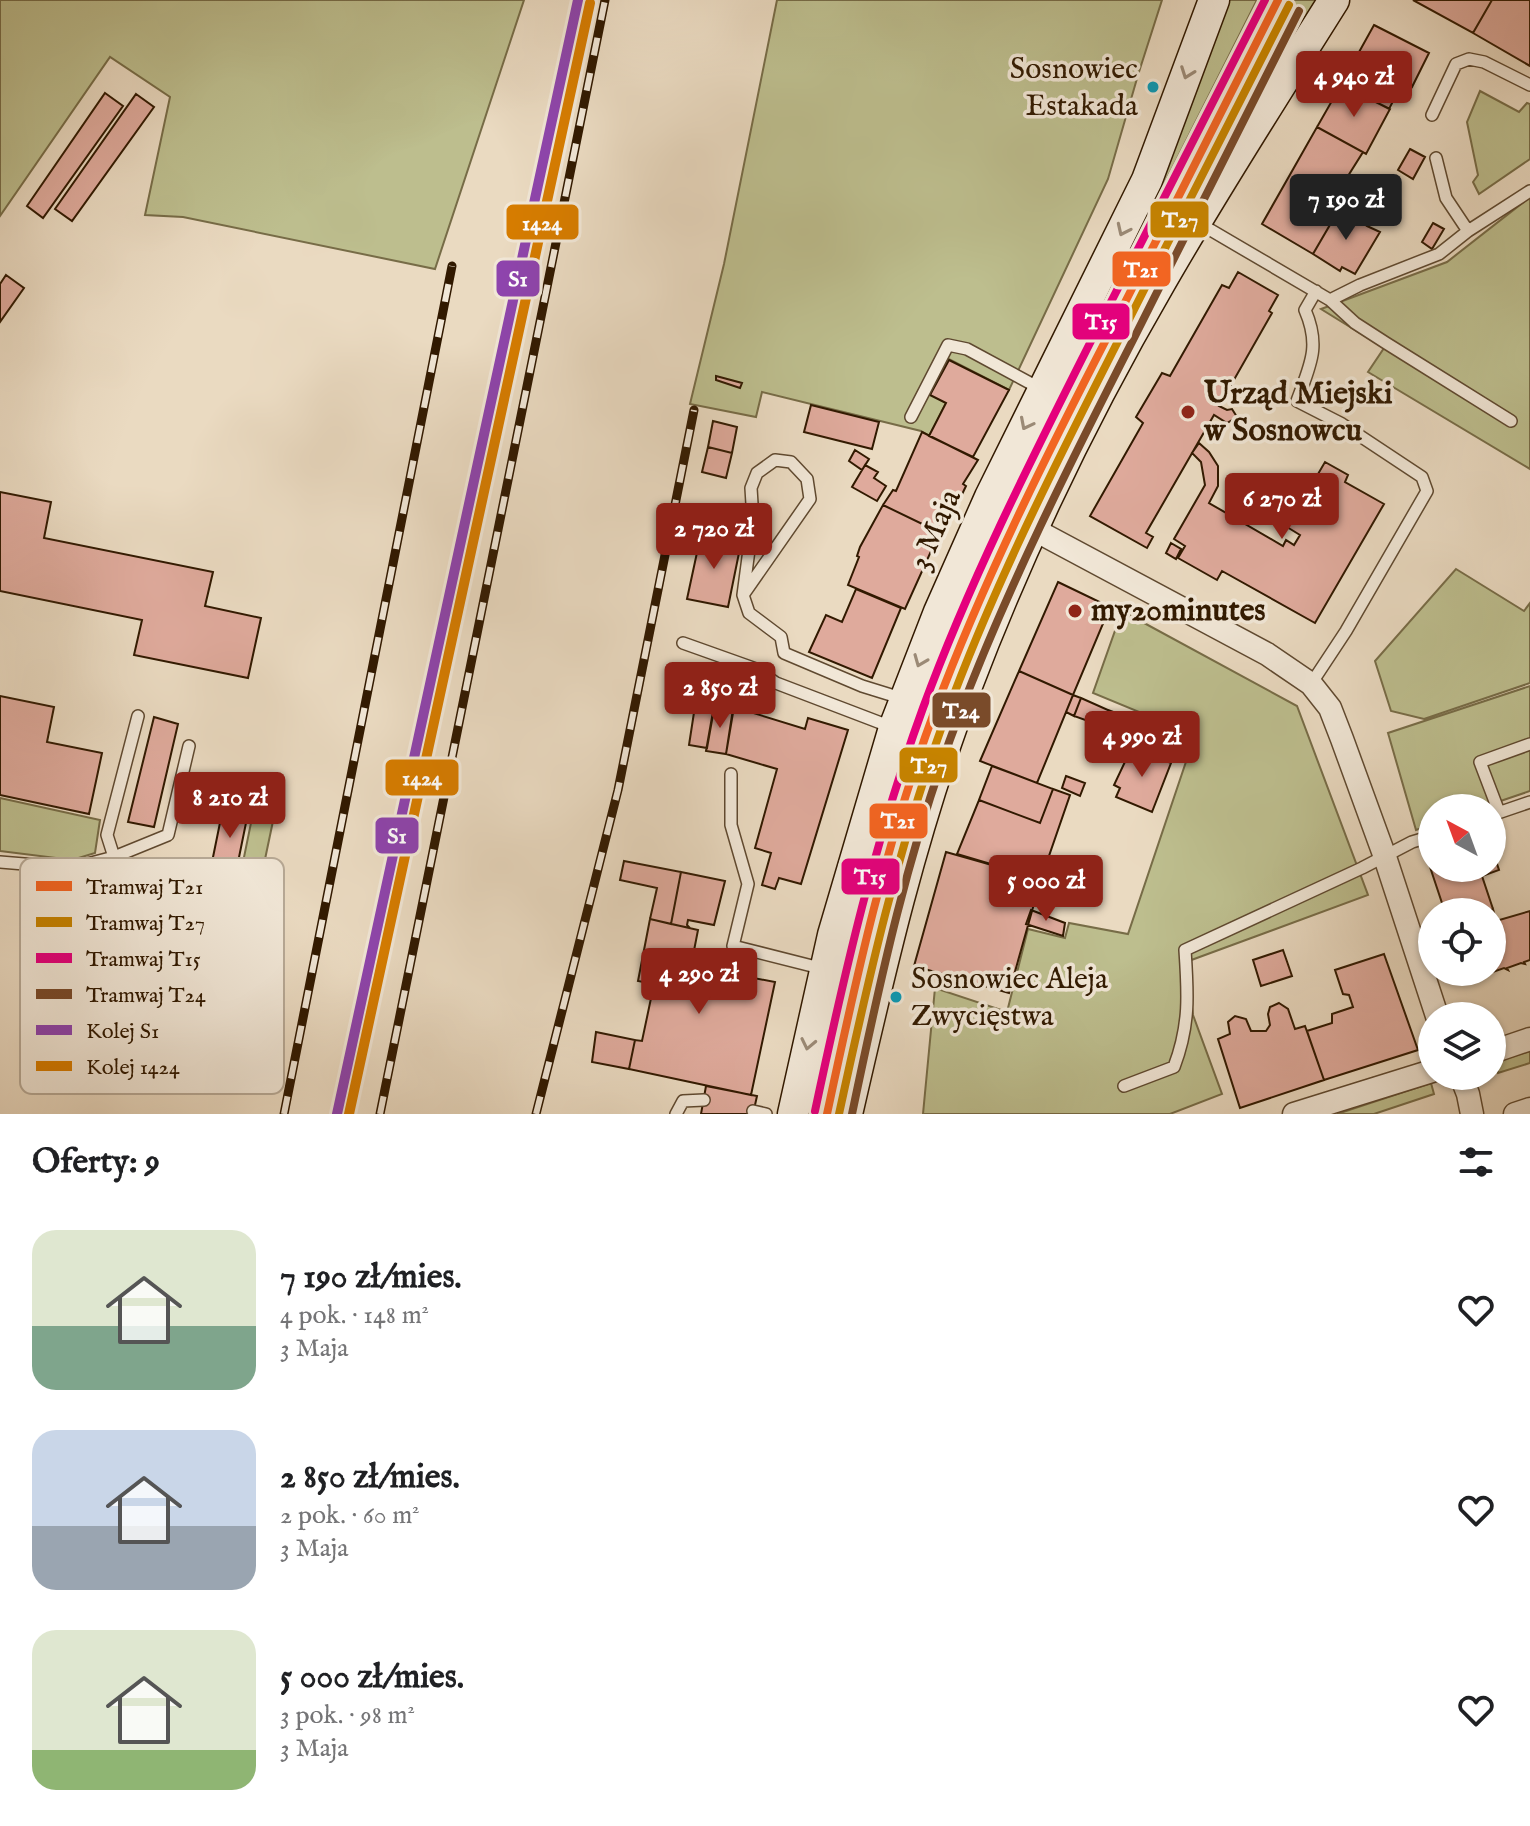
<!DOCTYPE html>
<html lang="pl">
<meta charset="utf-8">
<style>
:root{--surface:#fff;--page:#f2f2f2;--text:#202124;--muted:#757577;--accent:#8f2418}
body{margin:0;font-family:"IM FELL English",serif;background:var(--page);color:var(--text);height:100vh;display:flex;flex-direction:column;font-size:30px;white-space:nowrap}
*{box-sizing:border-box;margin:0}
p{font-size:26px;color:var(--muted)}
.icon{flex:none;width:44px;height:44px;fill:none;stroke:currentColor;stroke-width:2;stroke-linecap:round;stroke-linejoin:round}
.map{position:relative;height:1114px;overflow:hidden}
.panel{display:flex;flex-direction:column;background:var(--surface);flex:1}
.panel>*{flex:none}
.needle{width:52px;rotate:319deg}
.tools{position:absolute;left:1418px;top:794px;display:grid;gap:16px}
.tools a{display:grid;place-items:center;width:88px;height:88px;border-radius:50%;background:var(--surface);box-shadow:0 2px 6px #0004;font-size:40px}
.price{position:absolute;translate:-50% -68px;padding:0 18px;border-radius:8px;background:var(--accent);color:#fff;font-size:26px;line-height:52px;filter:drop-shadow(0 2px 4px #0008)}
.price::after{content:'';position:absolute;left:50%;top:48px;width:24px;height:18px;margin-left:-12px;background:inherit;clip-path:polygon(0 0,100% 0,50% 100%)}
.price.selected{background:#222;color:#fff}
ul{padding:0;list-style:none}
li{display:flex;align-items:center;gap:24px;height:200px;padding:0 32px}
li span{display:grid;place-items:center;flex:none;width:224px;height:160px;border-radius:24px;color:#555}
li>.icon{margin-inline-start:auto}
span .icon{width:96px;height:96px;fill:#fffc;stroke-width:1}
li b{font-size:34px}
h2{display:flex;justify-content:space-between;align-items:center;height:96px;padding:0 32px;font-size:34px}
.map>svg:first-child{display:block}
</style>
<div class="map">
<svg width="1530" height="1114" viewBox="0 0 1530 1114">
<rect width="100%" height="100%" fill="#eadac1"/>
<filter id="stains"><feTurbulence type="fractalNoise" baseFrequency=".0025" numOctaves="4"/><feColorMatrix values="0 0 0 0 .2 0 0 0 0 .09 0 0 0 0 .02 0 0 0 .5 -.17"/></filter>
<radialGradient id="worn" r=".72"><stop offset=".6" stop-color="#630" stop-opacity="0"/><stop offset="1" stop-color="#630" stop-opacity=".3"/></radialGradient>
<path fill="#bdbe8e" stroke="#776c47" stroke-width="2" d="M0,0h524l-89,269 -252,-52 -38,-2 25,-118 -60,-40 -110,159z
M777,0h385l-24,75 -30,104 -99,211 -60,-31 -18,35 15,9 -17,33 -8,-5 -159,-39 -6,25 -66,-13 34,-140z
M1229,0h28l-118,234z
M1284,0h33l-166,263z
M1480,91l39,21 8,-9 3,1v55l-51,35 -6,-12 5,-7 -11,-53z
M1530,197v272l-162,-97 16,-24 -63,-39 126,-47z
M1456,569l68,42 6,-8v80l-106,36 -33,-8 -16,-50z
M1122,611l175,95 71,189 -182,67 7,53 29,79 -52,20h-247l12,-126 72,24 21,-83 37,9 4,-15 59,11 67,-199 -102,-42z
M1530,686v105l-50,17h-48v17l-16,5 -28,-97z
M265,797l12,5 -17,81 -23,-4 -42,194 -153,-49 29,-143c59,-14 110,-16 170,-9l11,-54h8z
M0,798l100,22 -5,33 -23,7 -72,-9z
M1530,1051v12l-32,10 -3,-11z
M1431,1083l3,11 -60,20h-37z"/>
<path fill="#dfaa9c" stroke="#311900" stroke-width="2" d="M1413,0h79l-19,33z
M1492,0h38v66l-57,-33z
M1374,25l55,28 -17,34 -9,-5 -14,27 -44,-23 1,-3 -3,-2z
M1341,85l49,24 -24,45 -49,-27z
M105,93l18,13 -80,112 -16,-12z
M136,94l18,13 -82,114 -17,-12z
M1317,127l46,25 -32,51v4l7,4 -25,43 -51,-30z
M1410,149l15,8 -12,22 -15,-9z
M1341,206l28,17 -2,3 13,6 -25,42 -13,-7 -2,4 -27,-17z
M1433,223l11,6 -12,20 -10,-7z
M1238,272l40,23 -9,16 3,2 -53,93 8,4 5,-1 5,8 -10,6 -13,-8 -68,118 7,4 -6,11 -57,-32 53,-93 -7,-6 26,-44 8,3 52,-91 7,3z
M6,275l18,13 -24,34v-38z
M949,360l60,30 -36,67 -44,-21 17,-33 -16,-8z
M716,376l26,7 -2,5 -24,-8z
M811,405l68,17 -7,27 -68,-17z
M713,421l24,6 -5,26 -24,-6z
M922,432l56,28 -15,24 3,2 -23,48 -60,-29 10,-15 3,1z
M1199,443l10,9 9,14v20l-9,17 74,43 3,-6 8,5 6,-10 -13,-8 38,-65 23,13 -3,7 39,22 -69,119 -93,-52 -5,9 -39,-22 7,-12 -11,-7 31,-54 -4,-23 -9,-9z
M708,447l24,6 -6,25 -24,-6z
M855,450l14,9 -7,11 -13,-9z
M865,465l13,7 -4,6 12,8 -9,15 -25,-14z
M0,492l51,10 -7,36 169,34 -8,34 56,12 -13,60 -114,-23 8,-35 -142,-29z
M883,505l60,29 -8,16 -3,-1 -27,60 -57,-24 11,-28 -2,-1 3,-9z
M701,534l40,9 -13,64 -41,-8z
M1171,543l10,6 -5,10 -10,-6z
M1058,582l52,25 -37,88 -54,-24z
M856,589l45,19 -29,70 -63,-26 17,-37 16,7z
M1019,671l54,24 -36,88 -57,-22z
M1073,695l8,3 -7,18 -8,-4z
M0,696l54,11 -7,35 55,11 -13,61 -89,-19z
M1081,698l27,12 -6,16 -28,-10z
M695,706l19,3 -7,39 -18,-3z
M714,706l19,3 -7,45 -20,-3z
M734,707l71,22 3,-11 40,12 -47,154 -22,-6 -4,11 -13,-4 9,-32 -16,-5 22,-79 -51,-15z
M1108,710l19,7 -6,17 -19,-8z
M154,717l24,7 -24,103 -26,-5z
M1132,747l39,16 -19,49 -36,-15 4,-9 -6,-3z
M992,766l61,23 -13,34 -61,-23z
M1066,776l19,7 -5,13 -18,-8z
M1053,789l17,6 -29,84 -84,-25 22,-54 61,23z
M223,808l25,5 -12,59 -25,-5z
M1492,849l7,21 -17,6 11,33 -11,3h-37l-19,-57 6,-2v15h60z
M946,852l95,27 -32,114 -95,-27z
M624,861l57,11 -10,52 -21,-5 7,-31 -37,-8z
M681,872l44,9 -11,44 -26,-5 -1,5 3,3 -19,-4z
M1493,909l3,12 34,-10v49l-6,2 1,2 -4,-1 -14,5 1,2 -4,-2 -37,13 -2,-9h27v-60h-10z
M1031,910l34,13 -2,13 -37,-12z
M650,919l48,11 -7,36 84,16 -24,113 -122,-26 6,-29 7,1 12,-57 -16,-3z
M1283,950l9,26 -31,10 -8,-26z
M1384,954l34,96 -94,30 -17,-49 25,-8v-9l21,-7 -4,-12 -6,-1 -8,-24z
M1279,1003l9,6 7,20 10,-3 19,54 -84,28 -22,-69 12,-5 -2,-12 7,-6 11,3 5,12h15l4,-6 -2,-11 2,-7z
M596,1032l39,8 -6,29 -37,-7z
M706,1086l51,10 -4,18h-52z"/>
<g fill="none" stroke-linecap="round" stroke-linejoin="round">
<g stroke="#5f4930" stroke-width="14">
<path id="lane" d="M1432,115l24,-51 13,-5 15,3 46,23
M1436,158l10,40 22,33
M1197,222l133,78 25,23 31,20 125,78
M1330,300l30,-15 79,-31 29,-23 62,-40
M911,417l37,-72 19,4 76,41
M743,595l10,-75 -2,-32 6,-15 18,-13 16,2 16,17 3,20 -67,96 6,18 32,24 3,16 78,33 42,13
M683,643l73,26 20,14 118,45
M1311,684l35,-53 81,-140 -5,-14 -80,-53 -45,-23c13,-36 24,-54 8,-91l11,-19
M731,774v51l17,59 -15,62 91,23
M1499,812l-19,-50 50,-18
M1492,815l38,-13
M114,857l-7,-22 31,-119
M0,862l72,6 42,-11 54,-22 21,-89
M1124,1086l50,-19c16,-42 14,-73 11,-117l177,-82 50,-26 20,-6
M753,1111l13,3
M676,1114l7,-13 21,-1"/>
</g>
<g stroke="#5f4930" stroke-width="25">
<path id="street" d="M1033,529l234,125 44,30 19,24 12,31 43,118 52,159
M1492,1052l38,-13
M1461,1076l7,18 4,20
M1294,1114l138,-43
M1515,1114l15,-5"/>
</g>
<g stroke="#311900" stroke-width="33">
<path id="secondary" d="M793,1114l40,-179 61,-207 45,-116 51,-115 157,-317 67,-180
M847,1114c33,-144 66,-288 119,-426 53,-139 119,-276 194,-405 55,-96 115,-189 174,-283"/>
</g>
<use href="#lane" stroke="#f1e7d7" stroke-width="11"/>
<use href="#street" stroke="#f1e7d7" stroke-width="22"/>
<use href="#secondary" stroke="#f1e7d7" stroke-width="30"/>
<g stroke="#311900" stroke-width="9">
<path id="rail" d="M284,1114l168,-848
M380,1114l225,-1114
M536,1114l82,-324 76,-380"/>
</g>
<use href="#rail" stroke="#f1e7d7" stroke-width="6" stroke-dasharray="18" stroke-linecap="butt"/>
<g stroke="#f1e7d7" stroke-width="16">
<path id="rail-1" d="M337,1114l241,-1114"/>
</g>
<g stroke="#f1e7d7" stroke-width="16">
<path id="rail-2" d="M349,1114l241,-1111"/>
</g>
<use href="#rail-1" stroke="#8e44ad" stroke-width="10"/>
<use href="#rail-2" stroke="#d67c00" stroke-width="10"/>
<g stroke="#f1e7d7" stroke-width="14">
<path id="tram-1" d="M827,1114c29,-136 59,-273 108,-404 49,-131 112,-256 176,-380 55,-110 111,-220 167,-330"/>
</g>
<g stroke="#f1e7d7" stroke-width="14">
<path id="tram-2" d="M839,1114c29,-134 59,-267 106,-396 45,-123 104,-241 163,-357 60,-119 120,-237 181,-356"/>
</g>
<g stroke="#f1e7d7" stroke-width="14">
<path id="tram-3" d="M815,1111c29,-136 60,-272 108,-403 46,-125 106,-244 166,-363 59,-115 117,-230 176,-345"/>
</g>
<g stroke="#f1e7d7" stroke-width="14">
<path id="tram-4" d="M852,1114c28,-134 57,-268 106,-396 49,-130 112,-255 175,-378 55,-110 111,-220 166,-329"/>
</g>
<use href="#tram-1" stroke="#f26522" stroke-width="8"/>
<use href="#tram-2" stroke="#c68300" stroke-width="8"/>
<use href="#tram-3" stroke="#e5007d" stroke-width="8"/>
<use href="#tram-4" stroke="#7a4b2a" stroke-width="8"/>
</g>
<defs><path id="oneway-chevron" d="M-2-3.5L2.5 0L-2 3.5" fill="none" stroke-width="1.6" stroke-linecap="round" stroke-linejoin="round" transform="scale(2)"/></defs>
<g stroke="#9b8a76">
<use href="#oneway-chevron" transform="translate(1187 73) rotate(110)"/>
<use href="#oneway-chevron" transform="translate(1123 230) rotate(115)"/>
<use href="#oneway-chevron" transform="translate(1026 424) rotate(117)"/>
<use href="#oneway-chevron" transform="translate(920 661) rotate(112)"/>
<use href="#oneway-chevron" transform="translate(808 1044) rotate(102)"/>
</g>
<g fill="#059bb9" stroke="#f1e7d7" stroke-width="3">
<circle cx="1153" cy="87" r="7"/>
<circle cx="896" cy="997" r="7"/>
</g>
<g fill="#8f2418" stroke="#f1e7d7" stroke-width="3">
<circle cx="1188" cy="412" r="8"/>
<circle cx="1075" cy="611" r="8"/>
</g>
<g text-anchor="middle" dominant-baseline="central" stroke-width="7" stroke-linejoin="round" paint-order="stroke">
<g font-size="30" fill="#311900" stroke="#f1e7d7" text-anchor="end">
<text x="1138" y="70">Sosnowiec<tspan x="1138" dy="37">Estakada</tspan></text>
<text x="911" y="980" text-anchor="start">Sosnowiec Aleja<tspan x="911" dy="37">Zwycięstwa</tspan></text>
</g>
<g font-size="32" font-weight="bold" fill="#311900" stroke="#f1e7d7" text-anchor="start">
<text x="1204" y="394">Urząd Miejski<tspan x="1204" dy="37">w Sosnowcu</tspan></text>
<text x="1091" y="611">my20minutes</text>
</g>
<g font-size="32" fill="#311900" stroke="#f1e7d7">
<text transform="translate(936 530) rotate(-66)">3 Maja</text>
</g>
</g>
<rect x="20" y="858" width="264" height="236" rx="12" fill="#f1e7d7" stroke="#b7a996" stroke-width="2"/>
<rect x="36" y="881" width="36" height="10" fill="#f26522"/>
<rect x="36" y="917" width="36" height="10" fill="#c68300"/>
<rect x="36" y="953" width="36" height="10" fill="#e5007d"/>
<rect x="36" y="989" width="36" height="10" fill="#7a4b2a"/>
<rect x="36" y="1025" width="36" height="10" fill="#8e44ad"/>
<rect x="36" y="1061" width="36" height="10" fill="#d67c00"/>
<g font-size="22" fill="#311900">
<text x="86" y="894">Tramwaj T21</text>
<text x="86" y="930">Tramwaj T27</text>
<text x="86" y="966">Tramwaj T15</text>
<text x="86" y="1002">Tramwaj T24</text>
<text x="86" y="1038">Kolej S1</text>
<text x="86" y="1074">Kolej 1424</text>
</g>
<g stroke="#f1e7d7" stroke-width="3">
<rect x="1149" y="200" width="61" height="39" rx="8" fill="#c68300"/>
<rect x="505" y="203" width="75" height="38" rx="8" fill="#d67c00"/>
<rect x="1111" y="250" width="61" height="38" rx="8" fill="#f26522"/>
<rect x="495" y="259" width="46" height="39" rx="8" fill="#8e44ad"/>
<rect x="1071" y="302" width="60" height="39" rx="8" fill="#e5007d"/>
<rect x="931" y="691" width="61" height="38" rx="8" fill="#7a4b2a"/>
<rect x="898" y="746" width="61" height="38" rx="8" fill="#c68300"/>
<rect x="384" y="758" width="76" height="39" rx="8" fill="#d67c00"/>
<rect x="868" y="802" width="61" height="38" rx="8" fill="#f26522"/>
<rect x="374" y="816" width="46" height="39" rx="8" fill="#8e44ad"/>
<rect x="840" y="857" width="61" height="39" rx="8" fill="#e5007d"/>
</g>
<g font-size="22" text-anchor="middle" font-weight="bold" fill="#fff">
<text x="1180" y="227">T27</text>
<text x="542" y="230">1424</text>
<text x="1141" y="277">T21</text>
<text x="518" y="286">S1</text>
<text x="1101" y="329">T15</text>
<text x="961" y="718">T24</text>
<text x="929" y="773">T27</text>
<text x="422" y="785">1424</text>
<text x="898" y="828">T21</text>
<text x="397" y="843">S1</text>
<text x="870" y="884">T15</text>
</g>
<rect width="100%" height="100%" filter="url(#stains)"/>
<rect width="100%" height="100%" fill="url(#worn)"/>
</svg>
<div class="tools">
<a><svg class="needle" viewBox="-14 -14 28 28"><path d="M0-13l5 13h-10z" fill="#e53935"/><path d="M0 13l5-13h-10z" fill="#757577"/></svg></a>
<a><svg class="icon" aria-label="locate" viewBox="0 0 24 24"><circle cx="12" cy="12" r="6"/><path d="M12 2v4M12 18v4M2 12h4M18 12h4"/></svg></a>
<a><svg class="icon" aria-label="layers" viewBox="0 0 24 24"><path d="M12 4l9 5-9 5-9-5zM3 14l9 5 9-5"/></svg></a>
</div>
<b class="price" style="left:1354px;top:119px">4 940 zł</b>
<b class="price selected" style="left:1346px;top:242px">7 190 zł</b>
<b class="price" style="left:1282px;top:541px">6 270 zł</b>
<b class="price" style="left:714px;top:571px">2 720 zł</b>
<b class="price" style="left:720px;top:730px">2 850 zł</b>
<b class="price" style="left:1142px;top:779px">4 990 zł</b>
<b class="price" style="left:230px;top:840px">8 210 zł</b>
<b class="price" style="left:1046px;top:923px">5 000 zł</b>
<b class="price" style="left:699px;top:1016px">4 290 zł</b>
</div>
<section class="panel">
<h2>Oferty: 9<svg class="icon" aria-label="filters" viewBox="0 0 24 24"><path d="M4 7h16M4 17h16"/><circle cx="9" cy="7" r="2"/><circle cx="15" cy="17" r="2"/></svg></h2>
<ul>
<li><span style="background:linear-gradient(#dfe7d0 60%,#7fa58c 0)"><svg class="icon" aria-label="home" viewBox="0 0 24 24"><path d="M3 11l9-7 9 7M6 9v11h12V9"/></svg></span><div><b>7 190 zł/mies.</b><p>4 pok. · 148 m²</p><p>3 Maja</p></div><svg class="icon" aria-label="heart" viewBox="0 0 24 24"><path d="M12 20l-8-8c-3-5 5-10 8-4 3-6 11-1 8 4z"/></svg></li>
<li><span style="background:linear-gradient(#c9d6e8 60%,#9aa5b1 0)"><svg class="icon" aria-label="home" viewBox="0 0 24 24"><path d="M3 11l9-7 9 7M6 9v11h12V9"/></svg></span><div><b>2 850 zł/mies.</b><p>2 pok. · 60 m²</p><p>3 Maja</p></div><svg class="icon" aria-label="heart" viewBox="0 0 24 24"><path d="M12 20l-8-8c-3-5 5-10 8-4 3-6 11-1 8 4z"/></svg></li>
<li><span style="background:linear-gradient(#dfe7d0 75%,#8fb573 0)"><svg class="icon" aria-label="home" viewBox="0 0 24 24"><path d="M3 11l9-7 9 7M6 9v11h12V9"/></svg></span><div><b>5 000 zł/mies.</b><p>3 pok. · 98 m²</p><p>3 Maja</p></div><svg class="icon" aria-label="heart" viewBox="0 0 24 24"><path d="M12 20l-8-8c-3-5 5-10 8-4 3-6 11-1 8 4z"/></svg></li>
</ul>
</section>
